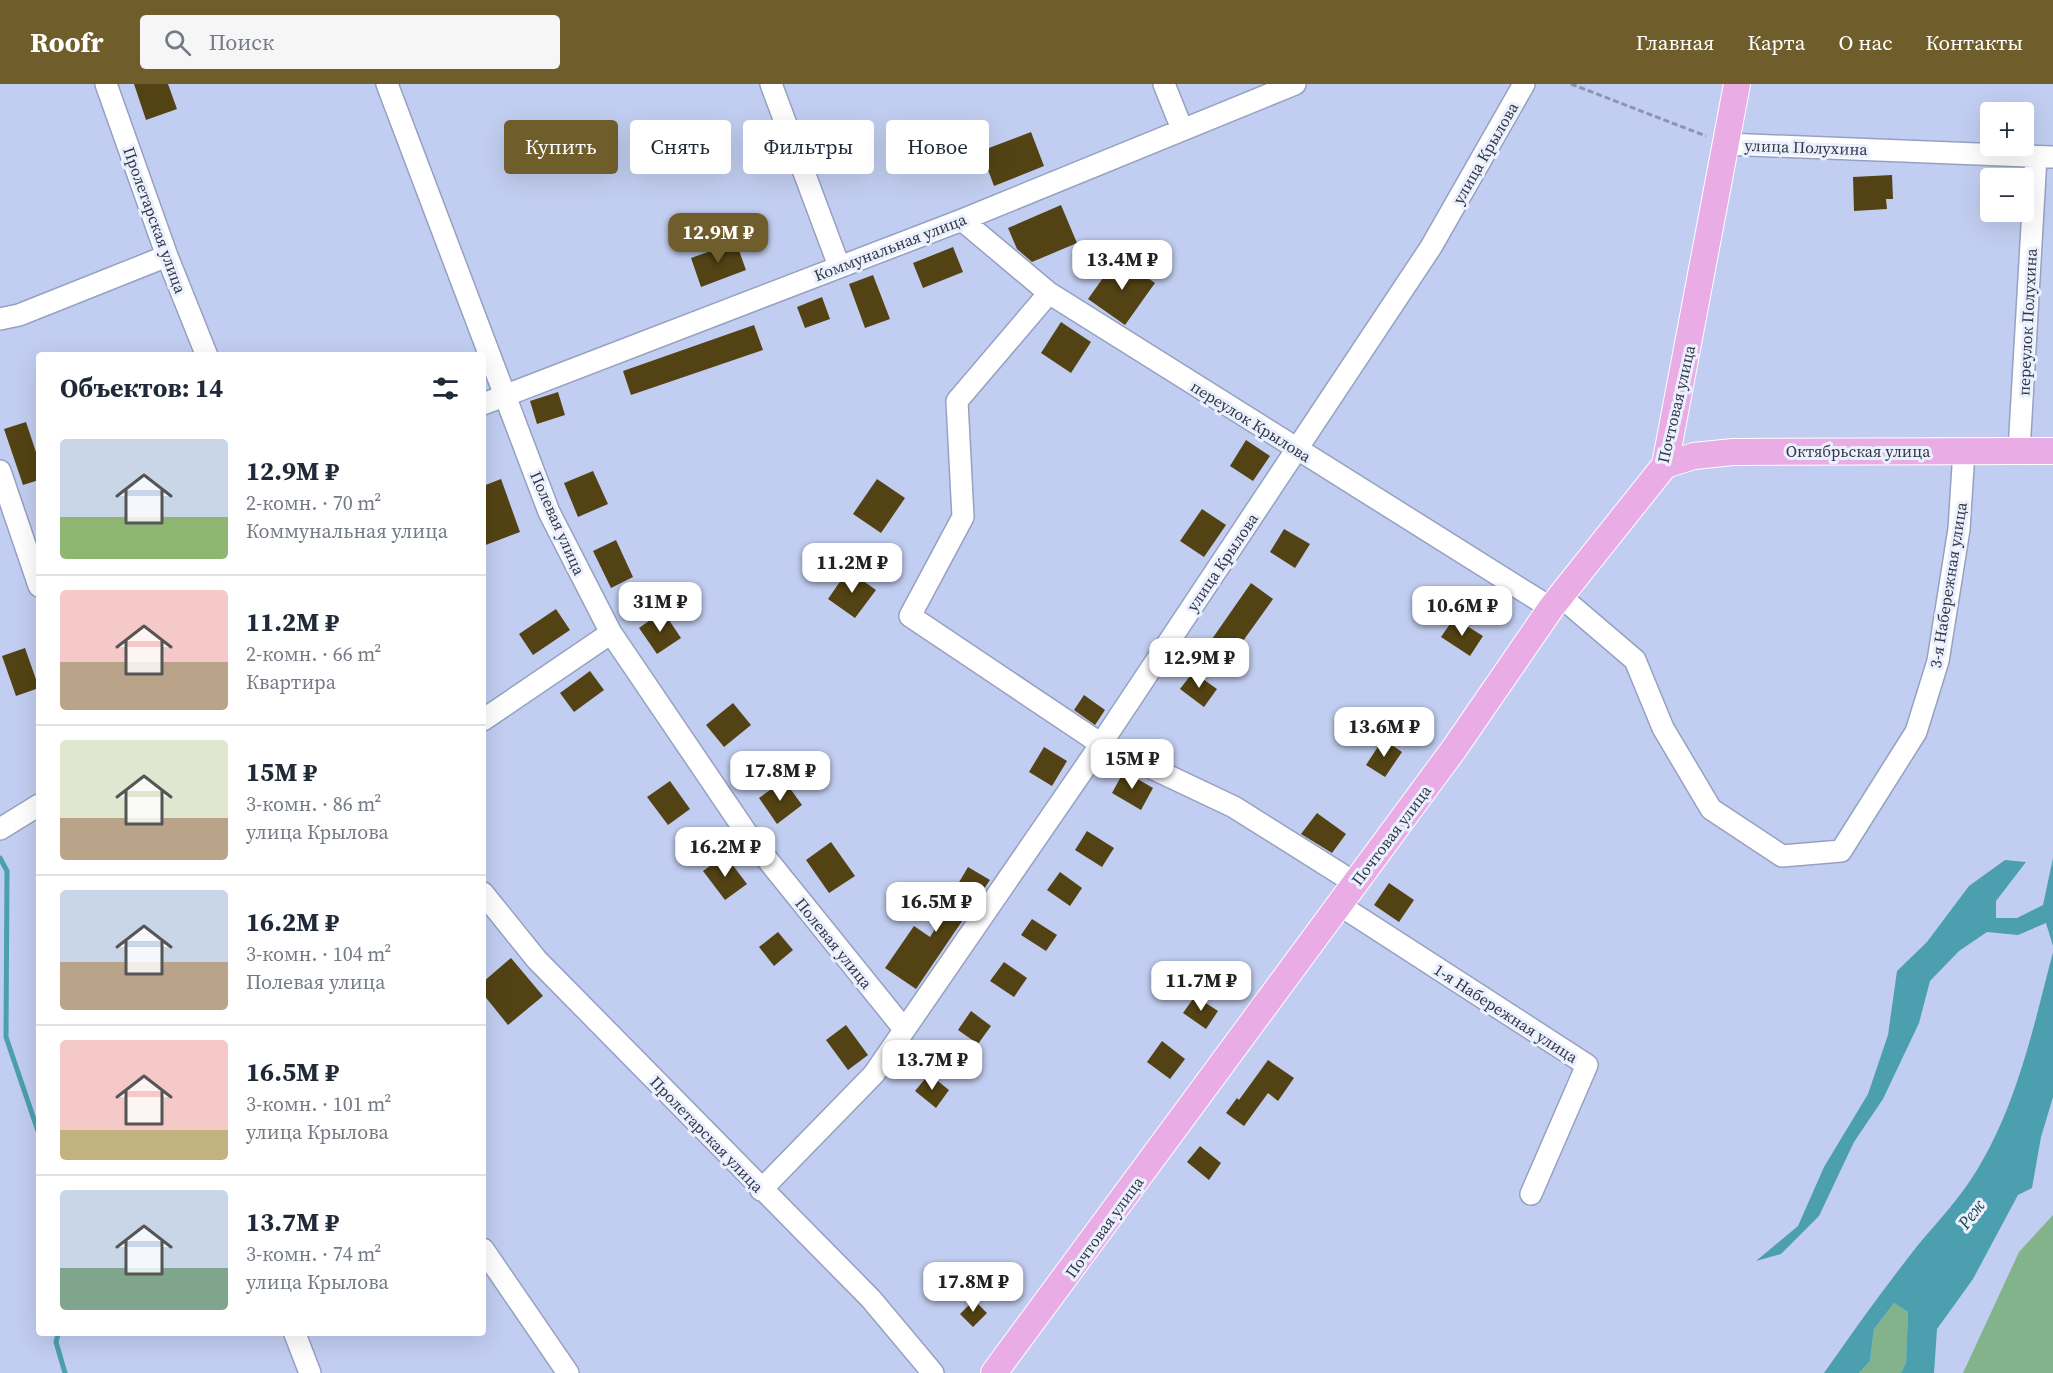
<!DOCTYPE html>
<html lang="ru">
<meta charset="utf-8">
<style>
:root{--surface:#fff;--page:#f6f6f7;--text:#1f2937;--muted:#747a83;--line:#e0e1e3;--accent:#6f5d2b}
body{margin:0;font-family:"Source Serif 4",serif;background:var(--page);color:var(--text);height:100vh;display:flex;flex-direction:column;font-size:22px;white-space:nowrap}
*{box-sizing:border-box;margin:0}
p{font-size:20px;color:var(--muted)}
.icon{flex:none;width:33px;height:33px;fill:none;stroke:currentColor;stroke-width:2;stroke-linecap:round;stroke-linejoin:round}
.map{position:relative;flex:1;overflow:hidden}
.side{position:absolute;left:36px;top:268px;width:450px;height:984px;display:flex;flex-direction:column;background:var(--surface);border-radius:6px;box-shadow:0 6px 24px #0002}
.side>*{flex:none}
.hud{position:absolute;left:504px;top:36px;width:570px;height:54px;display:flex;gap:12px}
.fabs{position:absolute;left:1980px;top:18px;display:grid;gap:12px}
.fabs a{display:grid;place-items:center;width:54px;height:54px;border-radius:6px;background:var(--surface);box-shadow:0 6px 24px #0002;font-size:30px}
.price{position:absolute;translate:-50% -51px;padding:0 14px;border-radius:12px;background:#fff;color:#222;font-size:20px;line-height:39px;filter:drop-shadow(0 2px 3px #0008)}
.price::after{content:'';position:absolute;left:50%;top:36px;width:18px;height:14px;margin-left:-9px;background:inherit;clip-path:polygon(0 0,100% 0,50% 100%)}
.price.on{background:var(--accent);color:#fff}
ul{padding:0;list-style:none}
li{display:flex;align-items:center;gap:18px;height:150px;padding:0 24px}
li+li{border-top:2px solid var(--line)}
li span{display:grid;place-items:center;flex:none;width:168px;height:120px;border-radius:6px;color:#555}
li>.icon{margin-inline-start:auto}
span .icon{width:72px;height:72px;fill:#fffc;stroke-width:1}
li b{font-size:26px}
h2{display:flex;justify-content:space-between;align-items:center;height:72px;padding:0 24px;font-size:26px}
.tag{padding:0 21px;border-radius:6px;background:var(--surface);box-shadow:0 6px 24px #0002;font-size:21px;line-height:54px}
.tag.on{background:var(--accent);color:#fff}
header{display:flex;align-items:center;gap:36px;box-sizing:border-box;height:84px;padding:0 30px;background:var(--accent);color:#fff}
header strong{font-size:28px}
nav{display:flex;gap:33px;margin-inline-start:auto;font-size:21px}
.search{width:420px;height:54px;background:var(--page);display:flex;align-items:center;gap:15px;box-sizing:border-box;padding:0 21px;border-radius:6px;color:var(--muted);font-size:22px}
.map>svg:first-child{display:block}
</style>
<header>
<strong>Roofr</strong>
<div class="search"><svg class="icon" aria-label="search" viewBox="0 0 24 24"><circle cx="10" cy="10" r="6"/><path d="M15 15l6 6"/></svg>Поиск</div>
<nav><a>Главная</a><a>Карта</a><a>О нас</a><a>Контакты</a></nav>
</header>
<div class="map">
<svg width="2053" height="1289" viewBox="0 0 2053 1289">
<rect width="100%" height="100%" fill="#c2cef1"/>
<path fill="#82b38b" d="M2053,1131v158h-90l56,-121z
M1894,1219l14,9 -2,52 -5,9h-42l11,-12 4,-32z"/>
<path fill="#4b9fae" d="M2053,774v88l-7,-23 -28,12 -31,-3 -28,19 -29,30 -11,42 -36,76 -29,43 -35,74 -38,38 -25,7 42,-35 26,-59 44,-73 20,-59 9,-64 30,-29 42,-56 36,-26 21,2 -30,39v17h21l26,-13z
M2053,868v145l-12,40 -9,51 -14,7 -45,84 -36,50 -3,44h-33l5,-10 2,-51 -14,-9 -20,26 -4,32 -11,12h-35c30,-43 61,-86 94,-128 21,-25 42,-47 59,-75 40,-65 57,-145 76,-218z"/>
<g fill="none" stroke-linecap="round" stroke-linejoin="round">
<path stroke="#4b9fae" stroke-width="5" d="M0,774l7,13 -1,166 33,97
M58,1250l-2,8 9,31"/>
</g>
<path fill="#534314" d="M134,0h34l9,25 -31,11z
M1031,48l13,34 -50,20 -13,-35z
M1892,91l1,24h-7l1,10 -33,2 -1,-34z
M1061,121l16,38 -45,19 -15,-13 -9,-21z
M736,158l10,28 -45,17 -10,-29z
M953,163l10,25 -40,16 -10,-25z
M1118,173l37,26 -30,42 -37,-26z
M873,191l17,44 -25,9 -16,-44z
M822,213l8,22 -25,9 -8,-21z
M1061,238l30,20 -20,31 -30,-20z
M754,241l9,25 -132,45 -8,-24z
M558,308l7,23 -28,9 -7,-23z
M26,338l13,39v19l-16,5 -19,-56z
M1246,356l24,16 -17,25 -23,-15z
M593,387l15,33 -30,13 -14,-34z
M501,395l19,53 -37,14v-60z
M877,395l28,19 -24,35 -28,-19z
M1202,425l24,16 -22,32 -24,-16z
M1284,445l26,15 -15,24 -25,-16z
M616,456l17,37 -22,11 -18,-37z
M848,486l28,20 -21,28 -27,-19z
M1251,499l22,16 -40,56 -21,-16z
M556,525l14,21 -37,25 -14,-21z
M663,527l18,27 -24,16 -18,-26z
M1454,534l29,18 -13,20 -29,-19z
M25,564l14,40 -23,8 -14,-40z
M590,587l14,19 -30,22 -14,-19z
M1193,588l24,17 -13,18 -24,-18z
M1084,611l21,15 -10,15 -21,-15z
M733,619l18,22 -27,22 -18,-22z
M1383,655l19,13 -17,25 -19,-12z
M1044,663l23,14 -15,25 -23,-14z
M1124,687l29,17 -12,22 -29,-17z
M784,696l18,25 -25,19 -18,-26z
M670,697l20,28 -22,16 -21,-28z
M1317,729l29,21 -14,19 -31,-19z
M1087,747l27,17 -12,19 -27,-17z
M831,758l24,34 -26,17 -23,-33z
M725,771l22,29 -22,16 -22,-29z
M968,783l22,13 -74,109 -31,-21 29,-42 16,11 31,-51 -3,-2z
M1060,788l22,16 -12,18 -23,-16z
M1389,799l25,17 -15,22 -25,-17z
M1032,835l25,16 -11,16 -25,-16z
M778,848l15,18 -19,16 -15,-19z
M511,874l32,38 -35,29 -25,-31v-12z
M1004,878l23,16 -13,19 -24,-16z
M1195,912l23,15 -12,18 -23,-16z
M971,927l20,15 -13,18 -20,-14z
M846,941l22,30 -20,15 -22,-30z
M1162,957l23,18 -15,20 -23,-17z
M1268,976l26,18 -16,23 -10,-8 -24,33 -18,-13 11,-15 2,2z
M929,990l20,16 -13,18 -21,-17z
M1200,1062l21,17 -12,17 -22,-18z
M974,1216l13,13 -14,14 -13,-13z"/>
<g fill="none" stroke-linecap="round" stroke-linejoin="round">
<g stroke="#96a1c2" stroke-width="24">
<path id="minor" d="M106,0l61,172 40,100
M387,0l162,428 62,121 139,205 154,191
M771,0l68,182
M1164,0l18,45
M1726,60l327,13
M962,136l87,73 502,315
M1049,209l-92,108 6,116 -53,99 191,128 133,63 121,76
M0,235l19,-4 148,-59
M483,320l479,-184 333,-136
M2019,367l17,-294
M0,387l39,115
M1560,512l75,64 28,68 48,81 71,47 59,-5 75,-119 22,-71 21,-132 5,-78
M483,636l128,-87
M0,745l39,-24
M483,809l54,67 334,339 62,74
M1338,820l249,161 -56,129
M761,1106l113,-116 227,-330 330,-497 93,-163
M483,1165l85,124
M295,1250l15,39"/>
</g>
<g stroke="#fff" stroke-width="28">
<path id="major" d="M1665,381l29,-9 39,-4 320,-1
M994,1289l460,-624 97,-141 114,-143 72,-381"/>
</g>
<path stroke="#8c95b0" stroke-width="3" stroke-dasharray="6 3" stroke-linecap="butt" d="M1571,0l135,52"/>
<use href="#minor" stroke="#fff" stroke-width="21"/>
<use href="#major" stroke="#e9ace5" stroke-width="26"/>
</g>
<g text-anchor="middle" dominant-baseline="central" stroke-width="6" stroke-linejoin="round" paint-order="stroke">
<g font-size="16" fill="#333745" stroke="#ebf0fe">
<text transform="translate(1806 63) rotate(2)">улица Полухина</text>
<text transform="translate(1485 69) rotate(-60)">улица Крылова</text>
<text transform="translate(155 136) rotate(70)">Пролетарская улица</text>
<text transform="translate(890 163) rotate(-21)">Коммунальная улица</text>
<text transform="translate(2027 238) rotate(-87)">переулок Полухина</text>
<text transform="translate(1676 320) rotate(-77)">Почтовая улица</text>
<text transform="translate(1251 337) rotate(32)">переулок Крылова</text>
<text x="1858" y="367">Октябрьская улица</text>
<text transform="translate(558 439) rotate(66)">Полевая улица</text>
<text transform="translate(1222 478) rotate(-56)">улица Крылова</text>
<text transform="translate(1948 501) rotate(-81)">3-я Набережная улица</text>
<text transform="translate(1391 751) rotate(-53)">Почтовая улица</text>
<text transform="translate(834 859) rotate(51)">Полевая улица</text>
<text transform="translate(1506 929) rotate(33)">1-я Набережная улица</text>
<text transform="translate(707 1050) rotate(46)">Пролетарская улица</text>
<text transform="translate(1104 1143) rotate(-54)">Почтовая улица</text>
</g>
<g font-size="18" font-style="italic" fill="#20484e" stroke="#ebf0fe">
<text transform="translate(1971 1130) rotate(-53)">Реж</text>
</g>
</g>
</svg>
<div class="fabs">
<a>+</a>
<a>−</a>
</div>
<b class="price on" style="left:718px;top:180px">12.9M ₽</b>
<b class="price" style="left:1122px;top:207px">13.4M ₽</b>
<b class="price" style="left:852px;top:510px">11.2M ₽</b>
<b class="price" style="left:660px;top:549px">31M ₽</b>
<b class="price" style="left:1462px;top:553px">10.6M ₽</b>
<b class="price" style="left:1199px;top:605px">12.9M ₽</b>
<b class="price" style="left:1384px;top:674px">13.6M ₽</b>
<b class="price" style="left:1132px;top:706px">15M ₽</b>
<b class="price" style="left:780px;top:718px">17.8M ₽</b>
<b class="price" style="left:725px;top:794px">16.2M ₽</b>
<b class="price" style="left:936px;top:849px">16.5M ₽</b>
<b class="price" style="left:1201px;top:928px">11.7M ₽</b>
<b class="price" style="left:932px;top:1007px">13.7M ₽</b>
<b class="price" style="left:973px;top:1229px">17.8M ₽</b>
<div class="hud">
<a class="tag on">Купить</a>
<a class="tag">Снять</a>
<a class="tag">Фильтры</a>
<a class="tag">Новое</a>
</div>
<section class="side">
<h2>Объектов: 14<svg class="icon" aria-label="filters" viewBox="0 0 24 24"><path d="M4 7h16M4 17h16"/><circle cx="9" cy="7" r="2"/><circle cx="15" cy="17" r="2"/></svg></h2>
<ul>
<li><span style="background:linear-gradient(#c9d6e8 65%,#8fb573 0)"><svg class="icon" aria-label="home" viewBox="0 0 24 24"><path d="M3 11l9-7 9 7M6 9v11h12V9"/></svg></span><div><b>12.9M ₽</b><p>2-комн. · 70 m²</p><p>Коммунальная улица</p></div></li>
<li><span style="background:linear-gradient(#f6c9c9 60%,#b9a48a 0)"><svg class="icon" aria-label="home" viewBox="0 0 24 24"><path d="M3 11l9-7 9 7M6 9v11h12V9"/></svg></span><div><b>11.2M ₽</b><p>2-комн. · 66 m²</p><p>Квартира</p></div></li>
<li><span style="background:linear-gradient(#dfe7d0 65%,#b9a48a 0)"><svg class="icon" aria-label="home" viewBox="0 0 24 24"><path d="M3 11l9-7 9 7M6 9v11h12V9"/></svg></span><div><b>15M ₽</b><p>3-комн. · 86 m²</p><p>улица Крылова</p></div></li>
<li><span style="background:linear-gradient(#c9d6e8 60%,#b9a48a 0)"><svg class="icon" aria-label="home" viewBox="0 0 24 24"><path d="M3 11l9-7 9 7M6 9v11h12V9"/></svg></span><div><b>16.2M ₽</b><p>3-комн. · 104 m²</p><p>Полевая улица</p></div></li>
<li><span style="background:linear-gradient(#f6c9c9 75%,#c2b280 0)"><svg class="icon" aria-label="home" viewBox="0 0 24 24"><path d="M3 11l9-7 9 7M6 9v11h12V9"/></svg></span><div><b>16.5M ₽</b><p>3-комн. · 101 m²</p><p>улица Крылова</p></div></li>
<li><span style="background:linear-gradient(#c9d6e8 65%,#7fa58c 0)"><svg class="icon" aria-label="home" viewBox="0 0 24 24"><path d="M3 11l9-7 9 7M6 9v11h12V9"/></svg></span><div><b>13.7M ₽</b><p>3-комн. · 74 m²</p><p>улица Крылова</p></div></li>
</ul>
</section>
</div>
